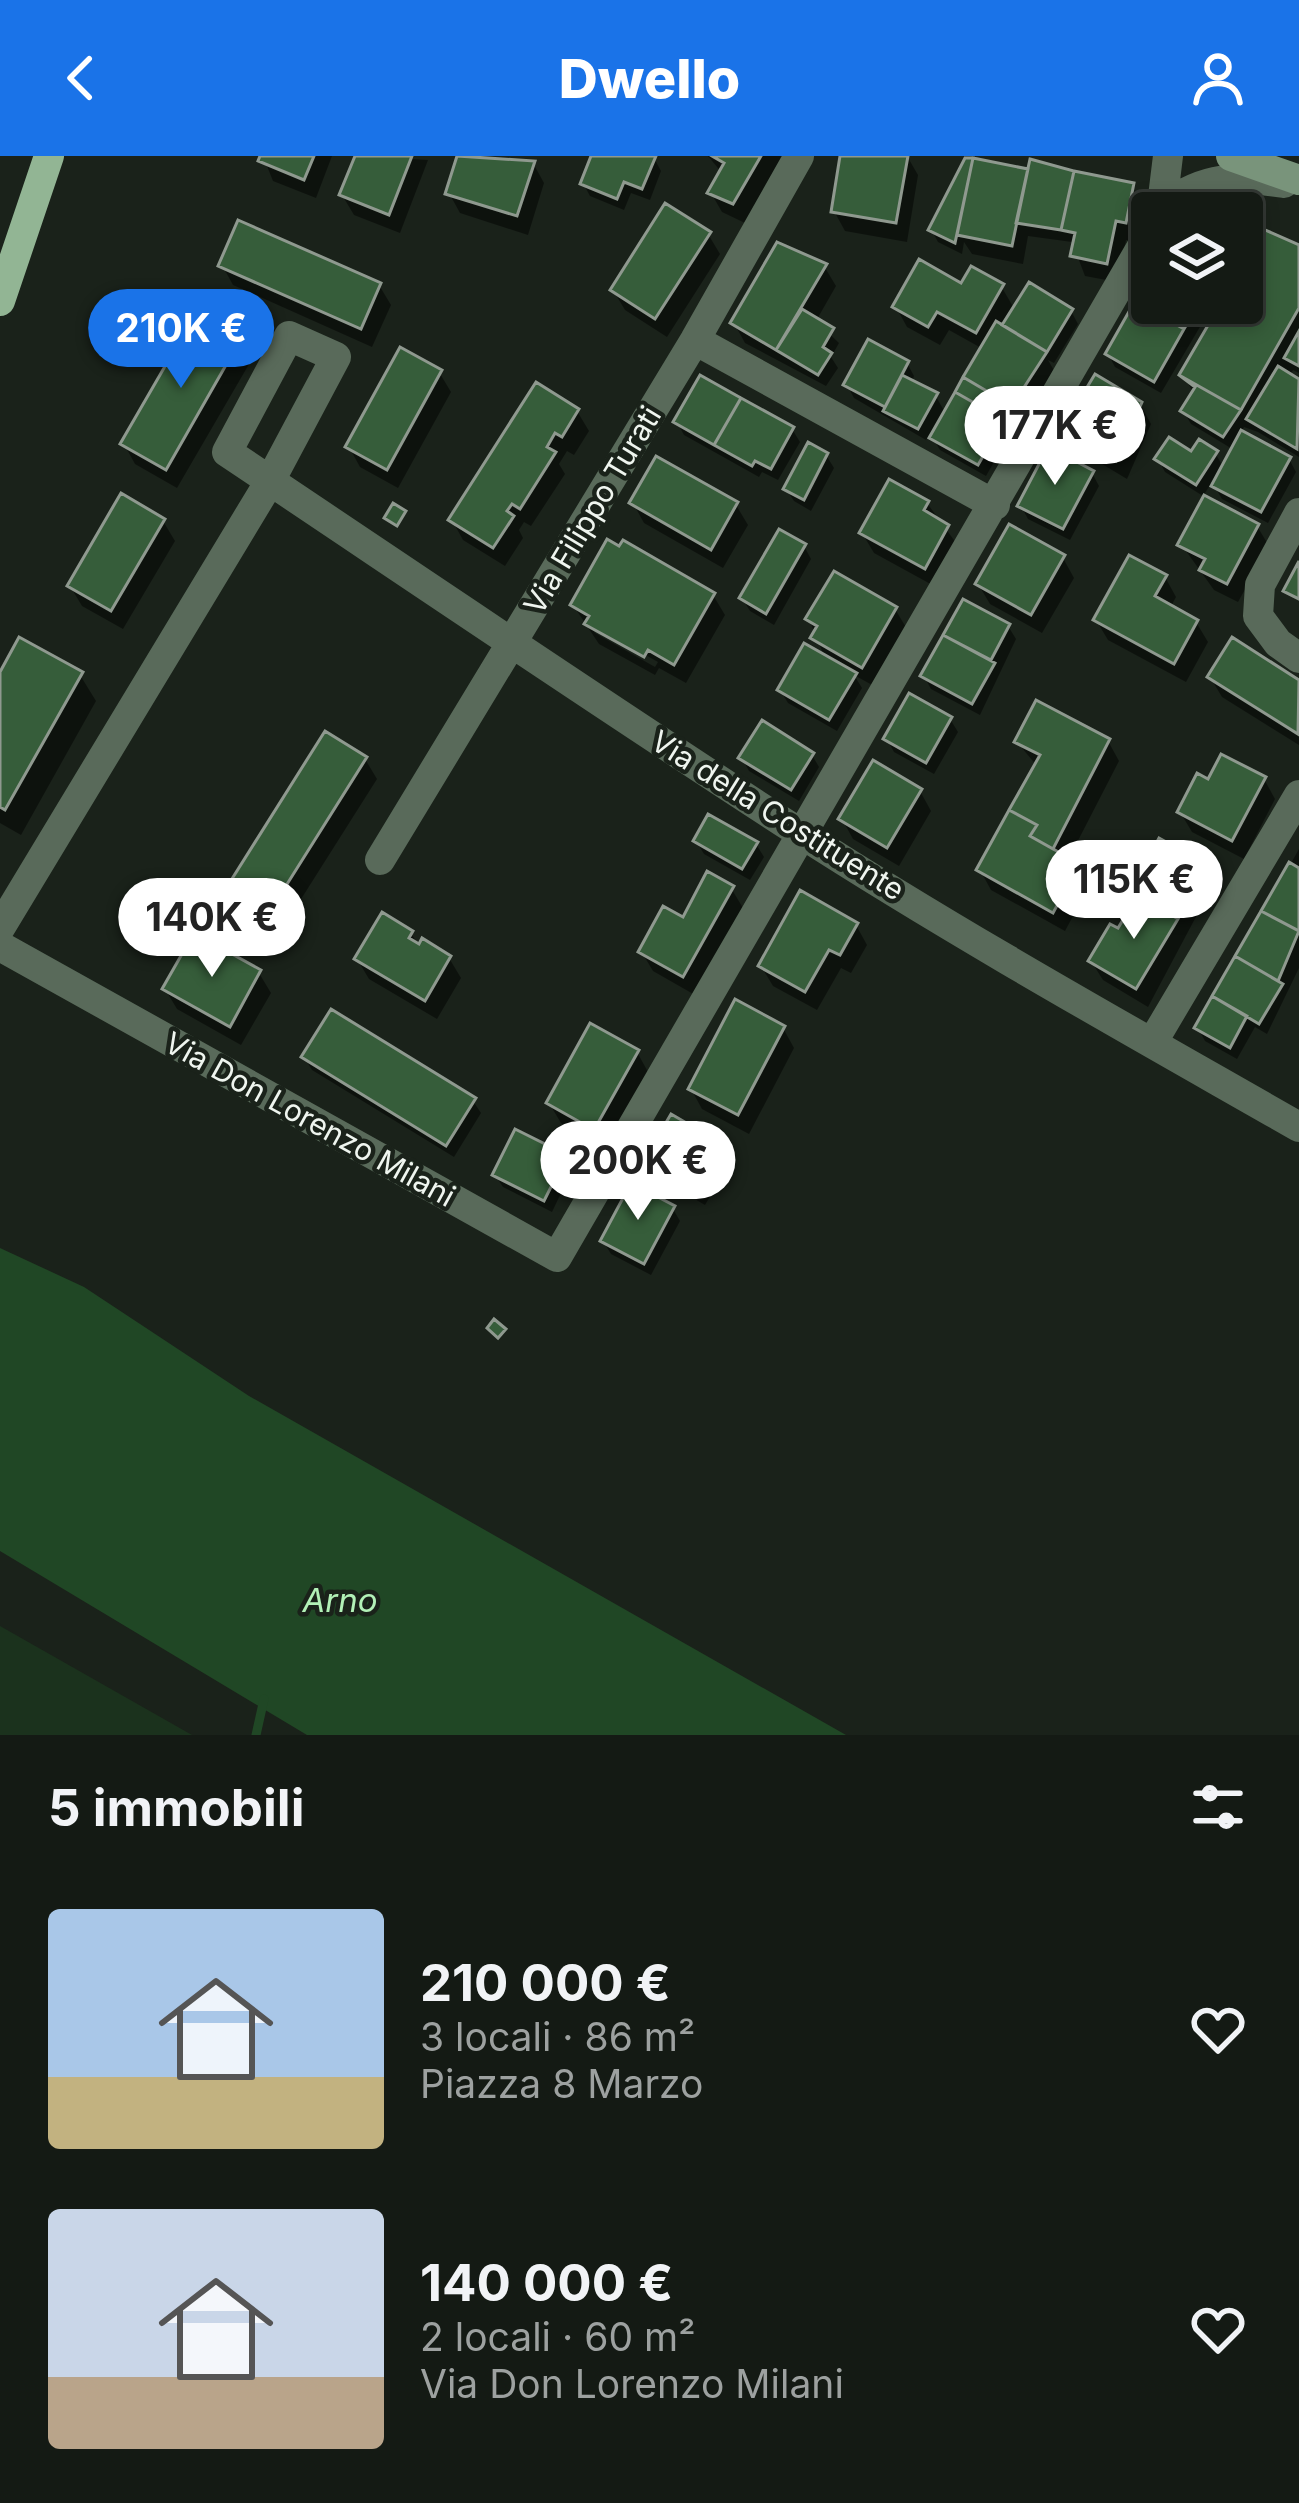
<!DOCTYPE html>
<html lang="it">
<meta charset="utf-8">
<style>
:root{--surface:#141a14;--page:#1d231d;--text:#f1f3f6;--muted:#9da1a0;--line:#333834;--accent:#1a73e8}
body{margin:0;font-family:Inter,sans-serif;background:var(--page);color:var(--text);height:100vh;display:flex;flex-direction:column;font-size:45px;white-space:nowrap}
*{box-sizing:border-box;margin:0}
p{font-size:39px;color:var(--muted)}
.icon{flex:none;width:66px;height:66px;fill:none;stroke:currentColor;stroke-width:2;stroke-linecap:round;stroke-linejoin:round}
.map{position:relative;height:1579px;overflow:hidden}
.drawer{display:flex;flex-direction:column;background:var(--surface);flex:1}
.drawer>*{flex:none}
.tools{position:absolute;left:1131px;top:36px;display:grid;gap:24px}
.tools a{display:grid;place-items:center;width:132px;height:132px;border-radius:12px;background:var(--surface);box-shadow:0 6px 18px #0003,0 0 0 3px var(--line);font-size:60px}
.price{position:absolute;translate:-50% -102px;padding:0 27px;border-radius:42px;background:#fff;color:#222;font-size:39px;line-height:78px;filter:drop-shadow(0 3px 6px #0008)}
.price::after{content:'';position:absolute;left:50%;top:72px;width:36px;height:27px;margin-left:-18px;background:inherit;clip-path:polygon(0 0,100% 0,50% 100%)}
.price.current{background:var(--accent);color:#fff}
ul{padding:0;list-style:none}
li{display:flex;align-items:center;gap:36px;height:300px;padding:0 48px}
li span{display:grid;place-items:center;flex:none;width:336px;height:240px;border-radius:12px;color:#555}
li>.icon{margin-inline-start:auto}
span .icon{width:144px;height:144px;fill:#fffc;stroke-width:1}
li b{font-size:51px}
h2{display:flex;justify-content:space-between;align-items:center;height:144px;padding:0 48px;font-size:51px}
header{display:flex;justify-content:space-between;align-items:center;height:156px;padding:0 48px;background:var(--accent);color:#fff;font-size:54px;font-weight:800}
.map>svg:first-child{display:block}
</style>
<header><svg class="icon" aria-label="back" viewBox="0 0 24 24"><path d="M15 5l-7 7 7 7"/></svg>Dwello<svg class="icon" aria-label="person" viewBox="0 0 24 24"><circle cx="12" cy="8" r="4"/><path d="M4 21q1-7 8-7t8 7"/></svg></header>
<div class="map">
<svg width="1299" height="1579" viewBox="0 0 1299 1579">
<rect width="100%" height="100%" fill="#1a221a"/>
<path fill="#1b321d" d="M0,1470l192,109h-192z"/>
<path fill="#204725" d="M0,1092l84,39 165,109 597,339h-539l-307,-184z"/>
<path fill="#0007" fill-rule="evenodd" d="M263,0h69l-16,42 -43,-17z
M358,0l70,4 -28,73 -46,-18 -12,-20z
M479,0l54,7 11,20 -16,52 -68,-22 -11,-20z
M594,0l60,2 7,13 -11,29 -19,-7 -7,17 -34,-14 -7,-13z
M708,0h76l-39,67 -23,-11 -11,-19 11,-20z
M843,0h64l11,19 -11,67 -62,-11 -11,-20z
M971,5l161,25 11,20 -7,36 -10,-2 -9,42 -32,-6 -13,-34 -44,-6 -5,28 -51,-10 -8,-12 -2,12 -24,-12 -7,-13z
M1242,77l12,18 45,-1v123l-6,-3 -4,6 10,6v75l-41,-25 -14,-5 -4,7 49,25 7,13 -28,51 -46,-24 -10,-17 -9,14 -38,-24 -7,-13 57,-6 9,15 10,-18 -43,-26 -7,-12 10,-18 -11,-20 29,-49 -8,-5 -43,73 -46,-26 -7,-13 44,-78v27h90z
M708,78l12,20 -53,83 -42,-27 -12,-20z
M801,96l23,14 12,20 -20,35 23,22 -8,14 7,11 -12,18 -81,-43 -11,-20z
M222,109l157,20 12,20 -19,42 -139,-62z
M1001,130l14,24 56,1 7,13 -24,39 -6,-3 8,14 -32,50 -6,-4 -32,56 -46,-26 -10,-17 -4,7 -72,-42 -7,-13 60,-22 7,13 -3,7 24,12 11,19 37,-65 -34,-19 -9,15 -33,-18 -11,-20 66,-20z
M240,183l12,20 -75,129 -42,-24 -11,-20z
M439,216l12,20 -53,96 -38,-21 -11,-20z
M1140,248l11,20 -24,55 -50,-30 -12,-20z
M577,255l12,20 -15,24 -7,-4 -8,13 6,10 -34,52 -7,-4 -5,8 4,8 -18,28 -42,-26 -11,-20z
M677,266l115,7 8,13 -22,38 -16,-8 -3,5 -75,-42z
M826,299l8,13 -23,43 -17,-10 -8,-12z
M1092,317l7,13 -29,54 -42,-21 -7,-13z
M633,347l103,2 12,20 -25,43 -79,-45z
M927,347l32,44 -23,40 -62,-34 -12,-20z
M163,365l12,20 -52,88 -41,-23 -12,-20z
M1257,370l12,20 -31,56 -24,-12 -33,-46z
M804,390l7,13 -37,66 -24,-14 -8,-13z
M1063,402l11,20 -32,55 -52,-29 -12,-20z
M1165,421l11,20 -6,11 26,14 12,20 -22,40 -78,-42 -12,-20z
M713,439l12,20 -39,68 -27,-15 -4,7 -56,-31 -26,-39zM590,468l68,38 -3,5 -60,-34z
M964,447l44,23 8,13 -36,76 -49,-26 -7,-13z
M895,453l12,20 -33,57 -20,-11 8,13 -25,43 -49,-28 -8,-13 45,-32 -16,-39z
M1233,486l66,41v62l-77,-48 -12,-20z
M80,519l16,26 -75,134 -21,-12v-145z
M950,563l8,13 -24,42 -40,-22 -7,-13z
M1108,585l11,20 -51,99 21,26 -24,45 -74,-41 -11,-20 57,-104 -20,-24z
M812,599l7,12 -20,34 -50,-30 -7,-13z
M365,603l12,20 -93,147 -39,-24 -11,-20z
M1264,623l11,20 -31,60 -52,-27 -12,-20 29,-29z
M920,635l11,20 -32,55 -46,-27 -11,-20z
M696,685l60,3 8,13 -14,23 -46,-26z
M1299,693v119l-32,66 -12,-7 -18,32 -32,-18 -7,-13z
M1208,712l7,13 -67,126 -45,-27 -12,-19 28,-29 20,-33 -5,-9z
M731,732l12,20 -48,87 -42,-24 -12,-20z
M856,769l11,20 -16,28 -10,-5 -24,42 -44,-24 -12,-20z
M411,777l9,15 29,10 12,20 -24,41 -68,-40 -12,-20z
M259,817l12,20 -30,52 -64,-36 -12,-20z
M783,872l11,20 -45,86 -47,-25 -11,-20z
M637,896l11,20 -42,76 -45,-25 -12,-20z
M304,901l169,44 8,12 -27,44 -142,-87z
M724,992l7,13 -26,44 -51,-30 -7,-13z
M565,1002l7,12 -20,42 -49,-25 -8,-12z
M673,1053l7,12 -29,54 -40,-21 -8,-13z"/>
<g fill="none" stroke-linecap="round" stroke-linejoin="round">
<path stroke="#204725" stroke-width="9" d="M256,1579l8,-36"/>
</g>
<path fill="#365d3a" stroke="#8f998f" stroke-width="3" d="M260,0h54l-10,24 -46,-19z
M355,0h57l-23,59 -50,-20z
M457,0l78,5 -18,55 -72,-22z
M591,0h65l-14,33 -18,-7 -7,17 -37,-15z
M712,0h49l-28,48 -26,-11 17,-30z
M840,0h68l-12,67 -65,-11z
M965,2h8l-18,85 -27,-13z
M973,2l55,11 -16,77 -55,-11z
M1030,3l44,12 -13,59 -45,-7z
M1074,15l60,12 -8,40 -10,-2 -9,43 -37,-8 5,-23 -14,-3z
M665,47l46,29 -56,87 -45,-29z
M238,64l143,63 -20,46 -143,-63z
M1263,73l36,16v63l-58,102 -62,-35 42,-72h21v-37z
M777,86l50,22 -51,86 -46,-27z
M919,103l42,24 10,-17 33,18 -28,49 -39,-21 -9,15 -36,-20z
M1149,119l3,28 46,3 -14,23 -49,-28z
M1029,126l44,27 -26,43 -45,-27z
M1135,145l49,28 -30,53 -49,-28z
M802,153l32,19 -11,19 9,6 -14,22 -42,-25z
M197,155l45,26 -76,133 -46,-26z
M996,165l51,31 -35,54 -49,-29z
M1299,175v35l-15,-8z
M868,183l41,22 -24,46 -42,-22z
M400,191l42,23 -55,100 -42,-23z
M1278,210l21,13 -2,70 -51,-30z
M1095,218l47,28 -26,59 -54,-32z
M700,219l41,23 -27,47 -41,-23z
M902,219l36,18 -20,36 -35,-18z
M1179,219l62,35 -18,27 -43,-26 15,-24z
M963,221l49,29 -8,14 -49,-28z
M536,226l43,27 -17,28 -7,-4 -8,14 9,5 -36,57 -8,-5 -5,7 7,5 -21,32 -45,-28z
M955,236l49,28 -26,45 -49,-27z
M741,242l53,29 -23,42 -16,-8 -3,5 -38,-21z
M1241,274l50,27 -30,55 -50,-26z
M1169,281l22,14 8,-12 19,12 -22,34 -42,-26z
M808,286l20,11 -24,47 -21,-11z
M1048,291l46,24 -31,58 -46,-23z
M656,300l82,46 -27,48 -82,-47z
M889,323l40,22 -5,9 25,15 -24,44 -66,-36z
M121,337l44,26 -54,92 -44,-25z
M1204,339l55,29 -32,60 -28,-14 6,-11 -28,-14z
M393,347l13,8 -9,15 -13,-8z
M1009,368l56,31 -34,60 -56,-31z
M779,373l27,15 -40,70 -27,-16z
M607,383l12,7 4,-6 92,53 -41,72 -26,-15 -4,7 -60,-33 5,-8 -19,-11z
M1129,399l38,20 -12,21 43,24 -24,44 -81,-44z
M1299,405v38l-16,-8z
M834,415l63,36 -35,61 -52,-30 7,-12 -12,-7z
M963,443l47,25 -19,36 -48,-25z
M943,479l52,28 -23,41 -52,-28z
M19,481l64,35 -78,138 -5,-3v-135z
M1232,481l67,43 -1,54 -91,-57z
M804,487l53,30 -28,47 -52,-30z
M909,537l43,24 -26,46 -43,-24z
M1036,544l74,39 -57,110 -23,-13 7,-11 -28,-15 31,-55 -26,-13z
M762,564l52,33 -23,37 -53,-32z
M325,575l42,26 -95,151 -42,-26z
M1221,598l45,23 -34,64 -55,-29 20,-39 11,6z
M873,604l49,29 -35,59 -49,-29z
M1009,654l28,15 -7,11 50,28 -27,49 -77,-43z
M708,658l50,28 -16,27 -49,-28z
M1159,682l51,28 -32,53 -47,-29z
M1289,706l10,6v63l-38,-20z
M707,715l27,15 -51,91 -45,-25 25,-46 20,11z
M800,734l58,33 -18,32 -11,-5 -24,42 -47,-26z
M1138,739l40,24 -42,70 -48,-28 22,-37 8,4z
M1261,755l38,20 -21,50 -43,-25z
M382,756l31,19 -4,7 10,6 3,-6 29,18 -26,45 -71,-42z
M194,777l67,37 -31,57 -68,-38z
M1235,800l48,28 -24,40 -47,-28z
M1212,840l35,20 -17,32 -36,-20z
M735,843l50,27 -47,89 -50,-26z
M331,853l145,89 -30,48 -145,-89z
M590,867l49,27 -45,80 -48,-27z
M671,958l55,32 -28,48 -55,-32z
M515,973l52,26 -23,46 -52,-26z
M631,1027l44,23 -31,58 -44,-23z
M494,1163l12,10 -8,9 -11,-10z"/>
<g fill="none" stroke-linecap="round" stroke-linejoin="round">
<path stroke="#596a5a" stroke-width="30" d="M1166,49c39,-29 71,-29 118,-22
M1161,57l7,-57
M695,184l300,165
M1299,357l-39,72 -2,31 20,27 21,15
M380,704l315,-520 104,-184
M0,772l270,-447 66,-124 -47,-21 -62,116c190,127 378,255 570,379 163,105 334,200 502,296
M0,790l557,311 595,-1028
M1152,887l147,-248"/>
<path stroke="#79947b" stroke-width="30" d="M1231,0l68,24"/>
<path stroke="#92b594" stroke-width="30" d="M0,145l49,-145"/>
</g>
<g text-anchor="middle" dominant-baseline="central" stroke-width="9" stroke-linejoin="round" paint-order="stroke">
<g font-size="30" fill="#eff5ef" stroke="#1a221a">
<text transform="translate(592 354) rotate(-59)">Via Filippo Turati</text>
<text transform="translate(778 659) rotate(32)">Via della Costituente</text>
<text transform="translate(310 963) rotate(29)">Via Don Lorenzo Milani</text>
</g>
<g font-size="33" font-style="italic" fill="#b2f1b7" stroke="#1a221a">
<text x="340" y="1444">Arno</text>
</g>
</g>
</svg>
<div class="tools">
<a><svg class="icon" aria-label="layers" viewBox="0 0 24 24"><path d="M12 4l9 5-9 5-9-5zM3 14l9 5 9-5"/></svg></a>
</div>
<b class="price current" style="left:181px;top:235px">210K €</b>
<b class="price" style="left:1055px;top:332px">177K €</b>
<b class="price" style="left:1134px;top:786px">115K €</b>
<b class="price" style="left:212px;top:824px">140K €</b>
<b class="price" style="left:638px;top:1067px">200K €</b>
</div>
<section class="drawer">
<h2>5 immobili<svg class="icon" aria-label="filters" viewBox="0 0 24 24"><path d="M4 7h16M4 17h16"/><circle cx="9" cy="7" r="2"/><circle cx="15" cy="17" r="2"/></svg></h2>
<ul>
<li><span style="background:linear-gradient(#a9c7e8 70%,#c2b280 0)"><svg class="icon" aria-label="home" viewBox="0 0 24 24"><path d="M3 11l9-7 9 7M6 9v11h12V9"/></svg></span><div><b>210 000 €</b><p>3 locali · 86 m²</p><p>Piazza 8 Marzo</p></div><svg class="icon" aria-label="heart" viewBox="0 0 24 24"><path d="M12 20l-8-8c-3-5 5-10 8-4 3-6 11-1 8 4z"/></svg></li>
<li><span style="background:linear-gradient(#c9d6e8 70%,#b9a48a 0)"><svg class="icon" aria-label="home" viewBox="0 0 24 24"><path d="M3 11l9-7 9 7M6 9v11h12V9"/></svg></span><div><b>140 000 €</b><p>2 locali · 60 m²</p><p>Via Don Lorenzo Milani</p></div><svg class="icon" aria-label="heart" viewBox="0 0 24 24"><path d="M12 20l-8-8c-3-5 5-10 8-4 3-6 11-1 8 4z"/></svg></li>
</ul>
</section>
